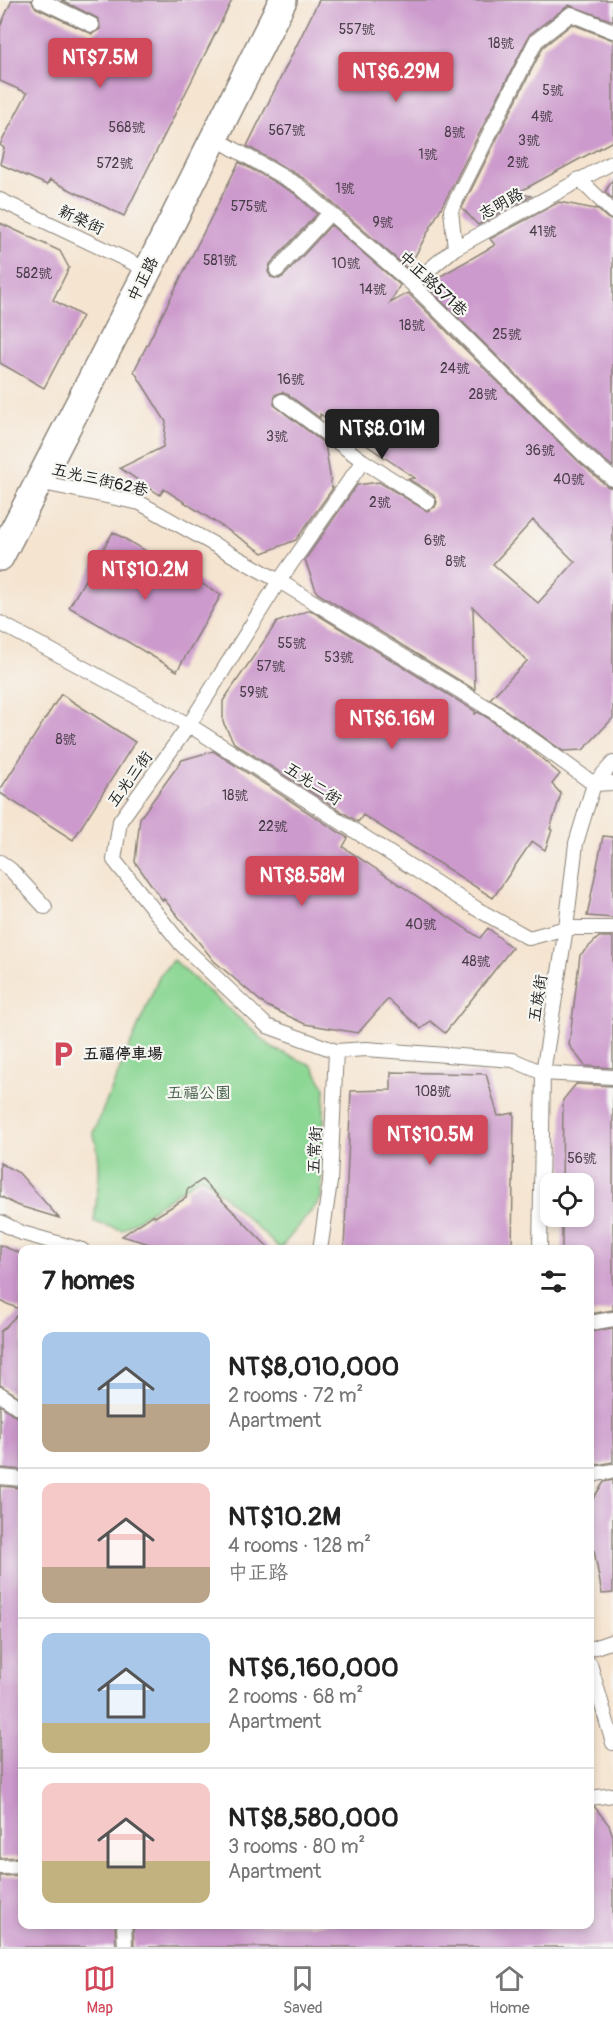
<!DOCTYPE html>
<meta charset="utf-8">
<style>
:root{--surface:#fff;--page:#f6f6f6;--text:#222;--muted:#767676;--line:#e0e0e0;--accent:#d1495b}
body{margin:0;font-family:Pangolin,"LXGW WenKai TC",sans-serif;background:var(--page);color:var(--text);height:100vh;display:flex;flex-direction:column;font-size:22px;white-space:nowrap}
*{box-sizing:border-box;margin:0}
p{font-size:20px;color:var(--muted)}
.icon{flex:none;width:33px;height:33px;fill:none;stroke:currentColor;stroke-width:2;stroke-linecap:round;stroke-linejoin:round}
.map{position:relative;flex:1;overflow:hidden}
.details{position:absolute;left:18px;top:1245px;width:576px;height:684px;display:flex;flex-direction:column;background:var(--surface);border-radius:12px;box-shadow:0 3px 9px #0003}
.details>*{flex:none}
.controls{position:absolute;left:540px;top:1173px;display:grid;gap:12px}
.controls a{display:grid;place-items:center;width:54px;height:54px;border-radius:12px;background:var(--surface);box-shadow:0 3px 9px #0003;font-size:30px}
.price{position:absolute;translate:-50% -51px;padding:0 14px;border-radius:6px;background:var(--accent);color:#fff;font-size:20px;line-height:39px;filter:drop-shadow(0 2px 3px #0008)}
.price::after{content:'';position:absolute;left:50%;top:36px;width:18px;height:14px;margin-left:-9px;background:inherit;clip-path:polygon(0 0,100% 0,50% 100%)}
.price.selected{background:#222;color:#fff}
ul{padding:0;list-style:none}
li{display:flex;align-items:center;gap:18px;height:150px;padding:0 24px}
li+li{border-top:2px solid var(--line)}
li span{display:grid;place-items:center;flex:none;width:168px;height:120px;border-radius:12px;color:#555}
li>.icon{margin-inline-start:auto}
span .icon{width:72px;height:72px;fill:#fffc;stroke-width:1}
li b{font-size:26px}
h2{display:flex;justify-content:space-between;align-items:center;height:72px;padding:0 24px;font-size:26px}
.menu{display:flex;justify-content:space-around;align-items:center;height:84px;border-top:2px solid var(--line);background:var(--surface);font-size:16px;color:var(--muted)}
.menu a{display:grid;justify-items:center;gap:3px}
.menu .selected{color:var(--accent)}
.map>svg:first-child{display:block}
</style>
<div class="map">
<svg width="613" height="1947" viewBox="0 0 613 1947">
<rect width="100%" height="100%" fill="#f6f6f2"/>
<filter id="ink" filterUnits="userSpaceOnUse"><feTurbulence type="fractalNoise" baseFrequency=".0167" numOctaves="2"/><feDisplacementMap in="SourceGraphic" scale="12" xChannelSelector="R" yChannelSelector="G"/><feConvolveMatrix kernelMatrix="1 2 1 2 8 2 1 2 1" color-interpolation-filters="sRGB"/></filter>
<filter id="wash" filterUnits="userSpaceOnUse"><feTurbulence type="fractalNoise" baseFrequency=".008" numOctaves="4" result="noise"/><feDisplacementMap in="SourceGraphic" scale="24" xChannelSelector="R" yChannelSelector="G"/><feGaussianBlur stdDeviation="1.35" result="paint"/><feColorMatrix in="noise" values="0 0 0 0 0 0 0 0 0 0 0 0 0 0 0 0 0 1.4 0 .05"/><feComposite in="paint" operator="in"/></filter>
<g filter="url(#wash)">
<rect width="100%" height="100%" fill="#f5e4d0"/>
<path fill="#8cd794" stroke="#547a58" stroke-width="1.5" d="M173,960l101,89 38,16 13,23 -4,111 -41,50 -78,-73 -80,54 -28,-8c3,-30 10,-60 -1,-89l67,-158z"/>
<g id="blocks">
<path fill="#cc9acc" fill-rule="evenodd" d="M12,0h19l5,8 56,26 8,-5 -1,-10 -38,-19h171l-108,216 -74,-36 -3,5 -47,-21 4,-16 -4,-3 27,-52 -27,-12v-54z
M319,0h294v21l-44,-16 -39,29 -81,159 -41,76 -103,-90 -58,-33z
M572,24l41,16v101l-96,52 14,3 -53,29 -16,-17 81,-161z
M239,162l55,31 23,21 -47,50 -2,8 3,5 8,2 5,-3 47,-51 69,60 -10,18 18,-10 170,168 29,25 6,2v230l-30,32 -20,1 -73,-52 37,-38 -54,-54 2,83 -158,-97 -12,-33 52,-75 22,-3 48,29 8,-4 2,-5 -4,-8 -25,-15 7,-1 -95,-64v4l-33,-24 -5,-2 -7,3 -1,10 51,39 7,44h1l-37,52 -33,13 -99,-64 -4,6 -40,-27 43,-21 3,-25 -32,-51zM533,520l42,42 -37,41 -45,-39z
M613,179v20l-8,-7z
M559,202l36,7 1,-1 11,10 6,3v246l-23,-19 -165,-163 70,-40 -5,-6z
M0,223l60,28 9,17 -16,32 29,16 -38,72 -44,-25z
M113,532l108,63 -44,76 -108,-64z
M310,610l165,101v3l3,-2 10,6 46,34 26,22 -8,10 9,10 -11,35 2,1 -7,20 -13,-9 -39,57 -130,-83 -5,7 -124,-79 -11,-21v-21l54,-79z
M61,694l74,48 -62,98 -73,-47v-3z
M213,751l135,87 -5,9 137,91 8,-10 24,20 -67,85 -15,-12 -9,8 -33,-30 -30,34 -53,-9 -40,-19 -51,-44 -50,-62 -1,2 -28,-39 5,-44 42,-58z
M603,836l10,1v81l-26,-2z
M599,937h14v131l-28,-2 -16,-21 11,-90z
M391,1072l95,2 12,42 16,-3 -2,137h-168l7,-159 40,-1z
M576,1084l37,2v224l-23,4v-64h-28v-34h22v-32h-22l1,-84z
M0,1163l19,10 40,45 -43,-13 -16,-9z
M202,1180l69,70h-101l-48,-14 31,-21 2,2 31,-19 1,-8z
M0,1245l22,9v145l-22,-14v-53l22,-22 -22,-9z
M613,1328v134l-15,3 -8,-7v-126z
M0,1405l17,12 5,2v51l-22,-2z
M613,1480v113l-11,1 -12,-66v-25l14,-21z
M0,1486l22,2v369l-22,1z
M594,1806l15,19 4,11v111h-479l-1,-23h457v-117z
M22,1875v49h93l1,23h-116v-71z"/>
</g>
</g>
<g filter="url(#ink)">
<use href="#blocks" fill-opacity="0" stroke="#888076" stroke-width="1.5"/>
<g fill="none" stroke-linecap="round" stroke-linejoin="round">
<g stroke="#888076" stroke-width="16">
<path id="lane" d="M40,0l52,25
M213,137l86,49 113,98 172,171 29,24
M579,179l34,33
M0,200l148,70
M455,248l-4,-38 85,-169 35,-27 42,17
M277,270l53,-57
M412,284l43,-36 158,-86
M282,401l81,60 65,41
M363,461l-84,120 -90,144 -69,96 -6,39 67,84 86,82 69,25 30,-2 147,11 30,13 70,4
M38,482l102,21 139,78 214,130 101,73 19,-1
M0,623l189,102 288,184 52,29 37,-10h47
M0,862l11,8 34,37
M0,1222l22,11 60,17
M320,1250l10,-68 6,-131
M540,1250l3,-177 23,-145 10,-85 18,-59 19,-21
M590,1323l23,-4
M0,1394l22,16
M590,1475l23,-4
M0,1477l22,2
M590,1649l23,-8
M590,1664l23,79
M590,1798l23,-3
M0,1867l22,-1
M124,1924l1,23"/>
</g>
<g stroke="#888076" stroke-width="30">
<path id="street" d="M0,557l148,-287 135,-270"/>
</g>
<use href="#lane" stroke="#fff" stroke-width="14"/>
<use href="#street" stroke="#fff" stroke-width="27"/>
</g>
</g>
<defs>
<g id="parking-bare" transform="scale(2.07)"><path d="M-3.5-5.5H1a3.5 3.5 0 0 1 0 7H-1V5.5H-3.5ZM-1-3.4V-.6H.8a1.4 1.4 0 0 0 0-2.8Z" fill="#d1495b" stroke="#f6f6f2" stroke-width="2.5" paint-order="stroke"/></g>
</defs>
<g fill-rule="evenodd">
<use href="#parking-bare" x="63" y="1054"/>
</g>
<g text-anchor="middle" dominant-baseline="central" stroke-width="4.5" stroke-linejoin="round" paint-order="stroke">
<g font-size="14" fill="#483c48">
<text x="357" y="29">557號</text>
<text x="501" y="43">18號</text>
<text x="553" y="90">5號</text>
<text x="542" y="116">4號</text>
<text x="127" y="127">568號</text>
<text x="287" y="130">567號</text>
<text x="455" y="132">8號</text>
<text x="529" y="140">3號</text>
<text x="428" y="154">1號</text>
<text x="518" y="162">2號</text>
<text x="115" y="163">572號</text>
<text x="345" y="188">1號</text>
<text x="249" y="206">575號</text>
<text x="383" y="222">9號</text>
<text x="543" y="231">41號</text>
<text x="220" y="260">581號</text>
<text x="346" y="263">10號</text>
<text x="34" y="273">582號</text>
<text x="373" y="289">14號</text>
<text x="412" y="325">18號</text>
<text x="507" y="334">25號</text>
<text x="455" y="368">24號</text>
<text x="291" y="379">16號</text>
<text x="483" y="394">28號</text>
<text x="277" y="436">3號</text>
<text x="540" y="450">36號</text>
<text x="569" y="479">40號</text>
<text x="380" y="502">2號</text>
<text x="435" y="540">6號</text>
<text x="456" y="561">8號</text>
<text x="292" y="643">55號</text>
<text x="339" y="657">53號</text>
<text x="271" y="666">57號</text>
<text x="254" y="692">59號</text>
<text x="66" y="739">8號</text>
<text x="235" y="795">18號</text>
<text x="273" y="826">22號</text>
<text x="421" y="924">40號</text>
<text x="476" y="961">48號</text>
<text x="433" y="1091">108號</text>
<text x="582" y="1158">56號</text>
</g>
<g font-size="16" fill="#1c1c1c" stroke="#f6f6f2">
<text transform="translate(501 204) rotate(-29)">志明路</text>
<text transform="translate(81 220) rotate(25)">新榮街</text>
<text transform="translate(143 279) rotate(-63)">中正路</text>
<text transform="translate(433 284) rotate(43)">中正路571巷</text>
<text transform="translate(100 480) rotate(13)">五光三街62巷</text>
<text transform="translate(130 779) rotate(-54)">五光三街</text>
<text transform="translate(313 784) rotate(33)">五光二街</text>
<text transform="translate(538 998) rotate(-81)">五族街</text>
<text transform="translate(315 1150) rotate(-87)">五常街</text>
</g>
<g font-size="16" font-weight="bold" fill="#1c1c1c" stroke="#f6f6f2" text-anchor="start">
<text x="83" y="1054">五福停車場</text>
</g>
<g font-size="16" fill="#435d46" stroke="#f6f6f2">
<text x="199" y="1093">五福公園</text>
</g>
</g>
</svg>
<div class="controls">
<a><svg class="icon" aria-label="locate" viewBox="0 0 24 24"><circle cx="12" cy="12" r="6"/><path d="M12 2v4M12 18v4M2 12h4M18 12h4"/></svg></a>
</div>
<b class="price" style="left:100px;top:89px">NT$7.5M</b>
<b class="price" style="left:396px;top:103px">NT$6.29M</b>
<b class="price selected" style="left:382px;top:460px">NT$8.01M</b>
<b class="price" style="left:145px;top:601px">NT$10.2M</b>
<b class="price" style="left:392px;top:750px">NT$6.16M</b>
<b class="price" style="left:302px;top:907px">NT$8.58M</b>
<b class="price" style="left:430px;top:1166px">NT$10.5M</b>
<section class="details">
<h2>7 homes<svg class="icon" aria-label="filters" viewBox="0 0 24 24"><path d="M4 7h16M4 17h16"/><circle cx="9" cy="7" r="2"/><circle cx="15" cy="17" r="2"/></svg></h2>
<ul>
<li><span style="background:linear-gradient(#a9c7e8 60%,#b9a48a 0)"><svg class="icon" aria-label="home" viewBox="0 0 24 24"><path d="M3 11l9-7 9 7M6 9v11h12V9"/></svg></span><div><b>NT$8,010,000</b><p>2 rooms · 72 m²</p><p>Apartment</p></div></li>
<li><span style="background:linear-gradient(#f6c9c9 70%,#b9a48a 0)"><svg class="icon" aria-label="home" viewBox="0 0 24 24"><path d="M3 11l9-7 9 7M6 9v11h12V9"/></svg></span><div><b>NT$10.2M</b><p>4 rooms · 128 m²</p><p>中正路</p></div></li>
<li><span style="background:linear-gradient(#a9c7e8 75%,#c2b280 0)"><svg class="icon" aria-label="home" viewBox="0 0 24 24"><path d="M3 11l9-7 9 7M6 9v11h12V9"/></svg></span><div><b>NT$6,160,000</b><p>2 rooms · 68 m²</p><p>Apartment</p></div></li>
<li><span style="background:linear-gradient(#f6c9c9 65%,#c2b280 0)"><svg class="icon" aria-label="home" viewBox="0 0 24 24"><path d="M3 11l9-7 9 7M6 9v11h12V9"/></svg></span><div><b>NT$8,580,000</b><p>3 rooms · 80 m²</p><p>Apartment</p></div></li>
</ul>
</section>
</div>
<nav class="menu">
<a class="selected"><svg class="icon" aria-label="map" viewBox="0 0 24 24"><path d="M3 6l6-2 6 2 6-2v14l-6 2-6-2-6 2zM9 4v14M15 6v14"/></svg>Map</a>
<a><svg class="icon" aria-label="saved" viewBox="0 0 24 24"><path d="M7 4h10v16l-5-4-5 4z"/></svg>Saved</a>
<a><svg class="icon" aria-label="home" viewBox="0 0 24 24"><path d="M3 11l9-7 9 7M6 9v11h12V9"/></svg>Home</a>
</nav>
